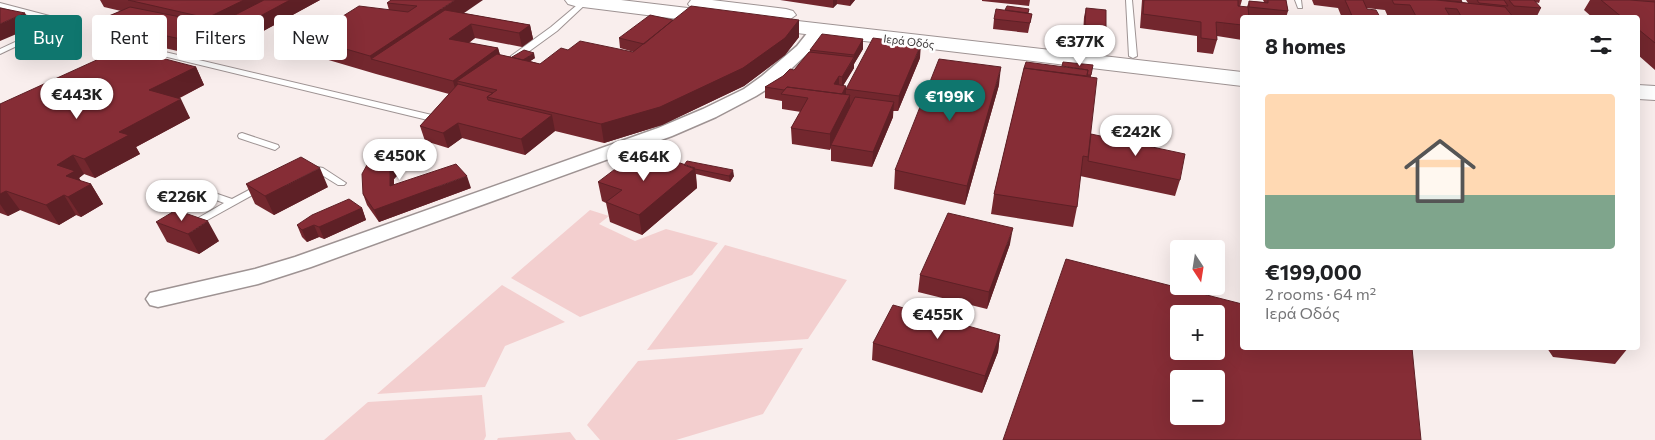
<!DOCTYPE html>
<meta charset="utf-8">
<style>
:root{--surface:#fff;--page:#f6f6f6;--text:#202124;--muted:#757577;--line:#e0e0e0;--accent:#0f766e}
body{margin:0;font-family:Commissioner,sans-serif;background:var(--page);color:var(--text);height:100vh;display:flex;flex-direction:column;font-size:19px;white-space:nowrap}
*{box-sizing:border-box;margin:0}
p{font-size:16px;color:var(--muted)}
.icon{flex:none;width:28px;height:28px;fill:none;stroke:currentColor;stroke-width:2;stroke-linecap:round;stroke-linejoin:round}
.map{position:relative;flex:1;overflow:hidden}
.panel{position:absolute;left:1240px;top:15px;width:400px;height:335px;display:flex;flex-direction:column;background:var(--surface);border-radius:5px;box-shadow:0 5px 20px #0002}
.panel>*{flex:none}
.banner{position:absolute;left:15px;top:15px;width:475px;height:45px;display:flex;gap:10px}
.needle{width:32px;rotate:168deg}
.fabs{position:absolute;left:1170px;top:240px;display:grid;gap:10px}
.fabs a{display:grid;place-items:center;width:55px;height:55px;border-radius:5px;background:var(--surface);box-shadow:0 5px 20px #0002;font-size:25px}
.price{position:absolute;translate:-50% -42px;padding:0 11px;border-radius:18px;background:#fff;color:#222;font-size:16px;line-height:32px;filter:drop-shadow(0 1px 2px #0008)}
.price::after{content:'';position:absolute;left:50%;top:30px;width:15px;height:11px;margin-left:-8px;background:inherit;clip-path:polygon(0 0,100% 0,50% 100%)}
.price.active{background:var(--accent);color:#fff}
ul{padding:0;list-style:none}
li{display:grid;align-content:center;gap:10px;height:265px;padding:0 25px}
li+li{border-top:1px solid var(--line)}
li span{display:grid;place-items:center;height:155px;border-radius:5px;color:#555}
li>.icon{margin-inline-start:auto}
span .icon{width:90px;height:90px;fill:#fffc;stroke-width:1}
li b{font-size:21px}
h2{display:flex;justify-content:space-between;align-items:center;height:60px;padding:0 25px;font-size:21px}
.pill{padding:0 18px;border-radius:5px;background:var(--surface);box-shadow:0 5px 20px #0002;font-size:18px;line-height:45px}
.pill.active{background:var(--accent);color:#fff}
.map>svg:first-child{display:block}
</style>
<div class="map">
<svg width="1655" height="440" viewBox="0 0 1655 440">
<rect width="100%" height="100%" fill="#f9eeed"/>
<path fill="#f3cfcf" d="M590,210l19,6 -10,8 36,17 31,-12 52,14 -26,32 -112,42 -69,-39z
M725,245l122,35 -39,59 -161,11z
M502,285l63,37 -60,24 -20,41 -108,7z
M803,348l-40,66 -87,26h-76l-13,-15 51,-64z
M482,395l4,41 -2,4h-160l44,-38z
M570,432l6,8h-79l1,-2z"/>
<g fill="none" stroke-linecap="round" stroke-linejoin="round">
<g stroke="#9e9393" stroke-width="2">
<path id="service" d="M583,0l6,1 -32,30 -40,29h-6v-4l40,-29z
M1126,0h6l5,56 -4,2 -4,-2z
M1295,0h6l1,8h-4z
M0,3l61,16 4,4 -65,31v-5l56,-26 -56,-16z
M93,35l343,81 4,3 -4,3 -343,-83z
M242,133l36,12 1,2 -4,3 -36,-12 -1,-2 1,-2z
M307,165l16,3 23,15 -2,2h-6l-21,-13 -13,-2 -2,-2z
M262,183l3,1 2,2 -2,2 -63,35 -4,1 -5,-3 31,-18 -24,-9 -2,-2 2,-2h6l26,9z"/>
</g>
<g stroke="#9e9393" stroke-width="3">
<path id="minor" d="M818,25l6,2 2,3 -2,3 -16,20 -33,31 -19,12 -40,21 -44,19 -361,131 -53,17 -100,23 -8,-2 -4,-6 4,-6 105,-24 40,-12 363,-129 45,-19 41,-20 18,-13 35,-30 15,-19z"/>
</g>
<g stroke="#9e9393" stroke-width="2">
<path id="secondary" d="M565,0h56l75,9 -5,-1 -3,-4 3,-4h21l74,9 7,2 3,4 -7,5 453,52v14l-479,-57 -7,-2 -3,-4 3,-4 4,-1 -40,-5 5,1 3,4 -3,4 -7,2 -143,-18 -7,-2z
M1638,85l17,1v14l-17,-1z"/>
</g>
<use href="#service" fill="#fff" fill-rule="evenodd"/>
<use href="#minor" fill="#fff" fill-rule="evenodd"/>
<use href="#secondary" fill="#fff" fill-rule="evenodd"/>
</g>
<path fill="#73272e" d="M100,0h220l-64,35 -19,-4 -4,-9 -11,6 5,11 -31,16 -91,-20 -8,-14 24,-10 -17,-4z
M391,0l139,25 3,14 -11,8 -47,-9 -6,5 29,5 2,7 12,2 23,1 -5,3 10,3 28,-14 65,2h1l-14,-4 -1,-10 54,-18 126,17 -14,18 -41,31 -82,39 -58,18 -49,-12 -30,24 -63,-17 -14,10 -23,-7 -5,-15 29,-32 -73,-20 -61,-18 -7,-18 81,-28 -2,-7z
M780,0h75l-5,6 -13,-2 -4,4z
M982,0h48l-1,6 -47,-5z
M1142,0h100l-2,7h7l2,-6 15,1 -1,-2h23l2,11 -2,7 -37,-1 -7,1v22l-25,-4v4l-4,14 -16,-2v-16l-57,-8z
M1312,0h149l1,2 6,1 -2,-3h74l-1,3 -4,-1 6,6 -5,10 -23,-2 1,2h-122l-4,-1 -3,-7 -19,-2 14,9 1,1h-39l-4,-10 -24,-3z
M1590,0h65v70l-17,-15v-37h-45l-9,-8z
M1086,8l20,19 -2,10 -21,-3 1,-17z
M1029,9l-1,4 4,1 -4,19 -35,-4 1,-10 11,-8z
M863,39v10l-9,15v4l-11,18 3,2 74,-30 -22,53h-5v6l-21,50 -41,-6v-13l-1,2 -38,-6 -1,-16 10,-16 -19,-3v-8l-17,-3v-11l29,-17 16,-18v-2z
M196,67l8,18 -26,14 12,19 -54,29 4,7 -45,24 -11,-4 -5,4 2,3 10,3 12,20 -22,13 -5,-2 -17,10 -39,-15 -12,6 -8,-3v-109z
M1024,68l67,7v59l89,46 -5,16 -95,-20 -3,31 -4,20 -82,-13 3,-20z
M999,85l-34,120 -71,-16 1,-19z
M405,152l3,12 -14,15v6l77,3 -92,34 -12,-17 -4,-11z
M653,160l31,5 50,11 -4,6 -34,-8 1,14 -55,47 -32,-13 -4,-19 -4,-2 -4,-19z
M246,184l82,3 -54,28 -19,-11z
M362,208l4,12 -42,19 -5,-2 -12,5 -5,-5 -5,-12z
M156,222l63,19 -20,13 -32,-12z
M1010,244l-23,65 -69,-17 2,-17z
M1000,335l-2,17 -16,41 -110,-33 1,-17z
M1547,348h81l-13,16 -62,-7z"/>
<path fill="#5e2026" d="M244,0h19l3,5 -35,12 2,5 -11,6 5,11 -31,16 -6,-14 23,-11 -6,-12z
M290,0h30l-64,35 -5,-14z
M455,0h28l-93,64 -19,-5 -1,-3z
M833,0h4v4l-4,4z
M850,0h5l-5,6z
M25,13l8,14 -33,14v-17z
M799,20v17l-14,18 -41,31 -82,39 -58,18 -3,-19z
M471,24l4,14 -22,15 -4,-14z
M530,25l3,14 -11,8 -3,-14z
M863,39v10l-9,15v4l-12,19v-10l12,-18v-4z
M921,44l-1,14 -22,53 1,-15z
M498,48l4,14 -45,19 4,12 -4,3 -4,-15z
M534,53l1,5 -19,13 -2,-6z
M196,67l8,18 -45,23 -10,-18z
M1001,67l-2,18 -34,120 2,-19z
M839,76v10l-5,-2z
M846,86v12l-7,1z
M850,95v15l-19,35 -1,5v-16z
M181,99l9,19 -54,29 4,7 -45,24 -11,-19 35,-27z
M894,102l-1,15 -21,50 1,-15z
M552,115l3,16 -30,24 -4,-16z
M458,123l4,15 -14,10 -5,-15z
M405,152l3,12 -14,15v19l-4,-12v-19z
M73,155l11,19 -5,4 6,10 6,-4 12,20 -22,13 -13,-20 -11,-32z
M320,168l8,19 -54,28 -9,-19z
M695,168l2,20 -55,47 -3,-20z
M733,170l1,6 -4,6 -1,-6z
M467,176l4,12 -92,34 -5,-12z
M6,191l14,19 -12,6 -8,-12v-10z
M64,195l12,20 -17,10 -13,-20z
M362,208l4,12 -42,19 -5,-12z
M208,221l11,20 -20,13 -11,-20z
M314,225l5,12 -12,5 -5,-12z
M1013,228l-3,16 -23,65 2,-17z
M1000,335l-2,17 -16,41 3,-17z"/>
<path fill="#862d36" stroke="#5e2026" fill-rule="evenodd" d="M128,0h116l-37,18z
M264,0h26l-39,21 -20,-4z
M391,0h64l-85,56 -62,-18 51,-32 49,6 9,-6 -30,-3z
M1144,0h94v6l10,1 1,11h-7v7l-26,-3 1,18 -16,-2v-16l-58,-8z
M1268,0h18l2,11 -39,-4v-6l19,2z
M1345,0h18l4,9 9,1 4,7 1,1h-28z
M1392,0h44l69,7 9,11h-52l-5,-9 -12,-1 6,10h-34l-7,-13 -16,-1z
M1441,0h20l1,2z
M1477,0h27l4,6 -29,-3z
M1509,0h25l7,8 -27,-2z
M1601,0h29l25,2v41l-17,-14v-11h-15z
M691,6l108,14 -14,18 -42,30 -83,39 -59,17 -114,-27 10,-7 -40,-9 40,-27 43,10 21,-16 7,2 12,-9 53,11z
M1007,6l22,3 -1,4 -23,-3z
M130,7l91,18 -31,16 -93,-20z
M0,8l25,5 -25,11z
M1086,8l20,2v17l-21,-2z
M996,9l36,5 -2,9 -36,-4z
M445,10l85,15 -11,8 -48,-9 -22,15 49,9 -45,33 -82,-22z
M650,15l23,5 -29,24 -25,-6z
M822,34l41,5 -9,16 -44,-5z
M873,38l48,6 -22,52 -53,-7z
M123,48l73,19 -47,23 32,9 -62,33 10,3 -45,24 -11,-4 -16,10 18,6 -9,5 25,8 -23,13 -4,-2 -18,10 -40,-14 -6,3v-90z
M524,50l10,3 -11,7 -11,-3z
M809,52l45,5 -12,20 -3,-1 -5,8 12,2 -4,8 -55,-7 -3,3 -19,-3 18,-11 7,-7 4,1z
M939,59l62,8 -34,119 -72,-16z
M1026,62l62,8 -1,6 -63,-8z
M1063,62l30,3 -2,10h-4l1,-5 -26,-4z
M1024,68l73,10 -9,79 -5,-1 -6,51 -83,-13z
M458,84l35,9 -6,4 1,3 64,15 -31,24 -63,-16 -15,10 -23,-7z
M787,87l63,8 -20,39 -39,-6 17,-30 -27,-4z
M855,97l39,5 -21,50 -42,-7z
M1091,134l94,20 -5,26 -92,-19z
M383,150l22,2 -15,15v19l66,-22 11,12 -93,34 -11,-16 -1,-20 6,-11z
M635,154l18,6 6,-4 36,12 -56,47 -33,-13 16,-12 -24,-8z
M301,157l19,11 -55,28 -19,-12z
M687,161l46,9 -4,6 -34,-7 -11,-4z
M349,199l13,9 -43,19 -5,-2 -12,5 -5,-5 15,-10z
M176,210l32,11 -20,13 -32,-12z
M948,213l65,15 -24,64 -69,-17z
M1066,259l176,45v44h170l9,92h-418zM1179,314h37v37h-37zM1179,379h37v37h-37z
M893,305l107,30 -15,41 -112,-33z"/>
<g text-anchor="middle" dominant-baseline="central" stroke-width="5" stroke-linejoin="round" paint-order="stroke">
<g font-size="11" fill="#393535" stroke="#fefefe">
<text transform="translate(909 41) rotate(7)">Ιερά Οδός</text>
</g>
</g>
</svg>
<div class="fabs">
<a><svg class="needle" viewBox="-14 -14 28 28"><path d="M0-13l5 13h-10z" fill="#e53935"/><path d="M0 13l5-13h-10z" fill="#757577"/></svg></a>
<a>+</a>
<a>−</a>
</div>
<b class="price" style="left:1080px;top:67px">€377K</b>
<b class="price" style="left:77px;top:120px">€443K</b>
<b class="price active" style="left:950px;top:122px">€199K</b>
<b class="price" style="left:1136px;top:157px">€242K</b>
<b class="price" style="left:400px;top:181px">€450K</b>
<b class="price" style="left:644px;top:182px">€464K</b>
<b class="price" style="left:182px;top:222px">€226K</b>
<b class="price" style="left:938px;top:340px">€455K</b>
<div class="banner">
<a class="pill active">Buy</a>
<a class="pill">Rent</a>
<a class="pill">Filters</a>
<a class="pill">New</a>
</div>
<section class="panel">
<h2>8 homes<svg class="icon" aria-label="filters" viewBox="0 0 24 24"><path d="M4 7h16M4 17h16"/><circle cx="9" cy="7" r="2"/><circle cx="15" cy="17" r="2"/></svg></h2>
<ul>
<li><span style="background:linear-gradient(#ffd9b3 65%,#7fa58c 0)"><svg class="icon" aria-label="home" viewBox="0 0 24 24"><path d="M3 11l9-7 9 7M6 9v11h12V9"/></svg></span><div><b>€199,000</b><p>2 rooms · 64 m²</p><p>Ιερά Οδός</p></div></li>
</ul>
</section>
</div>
